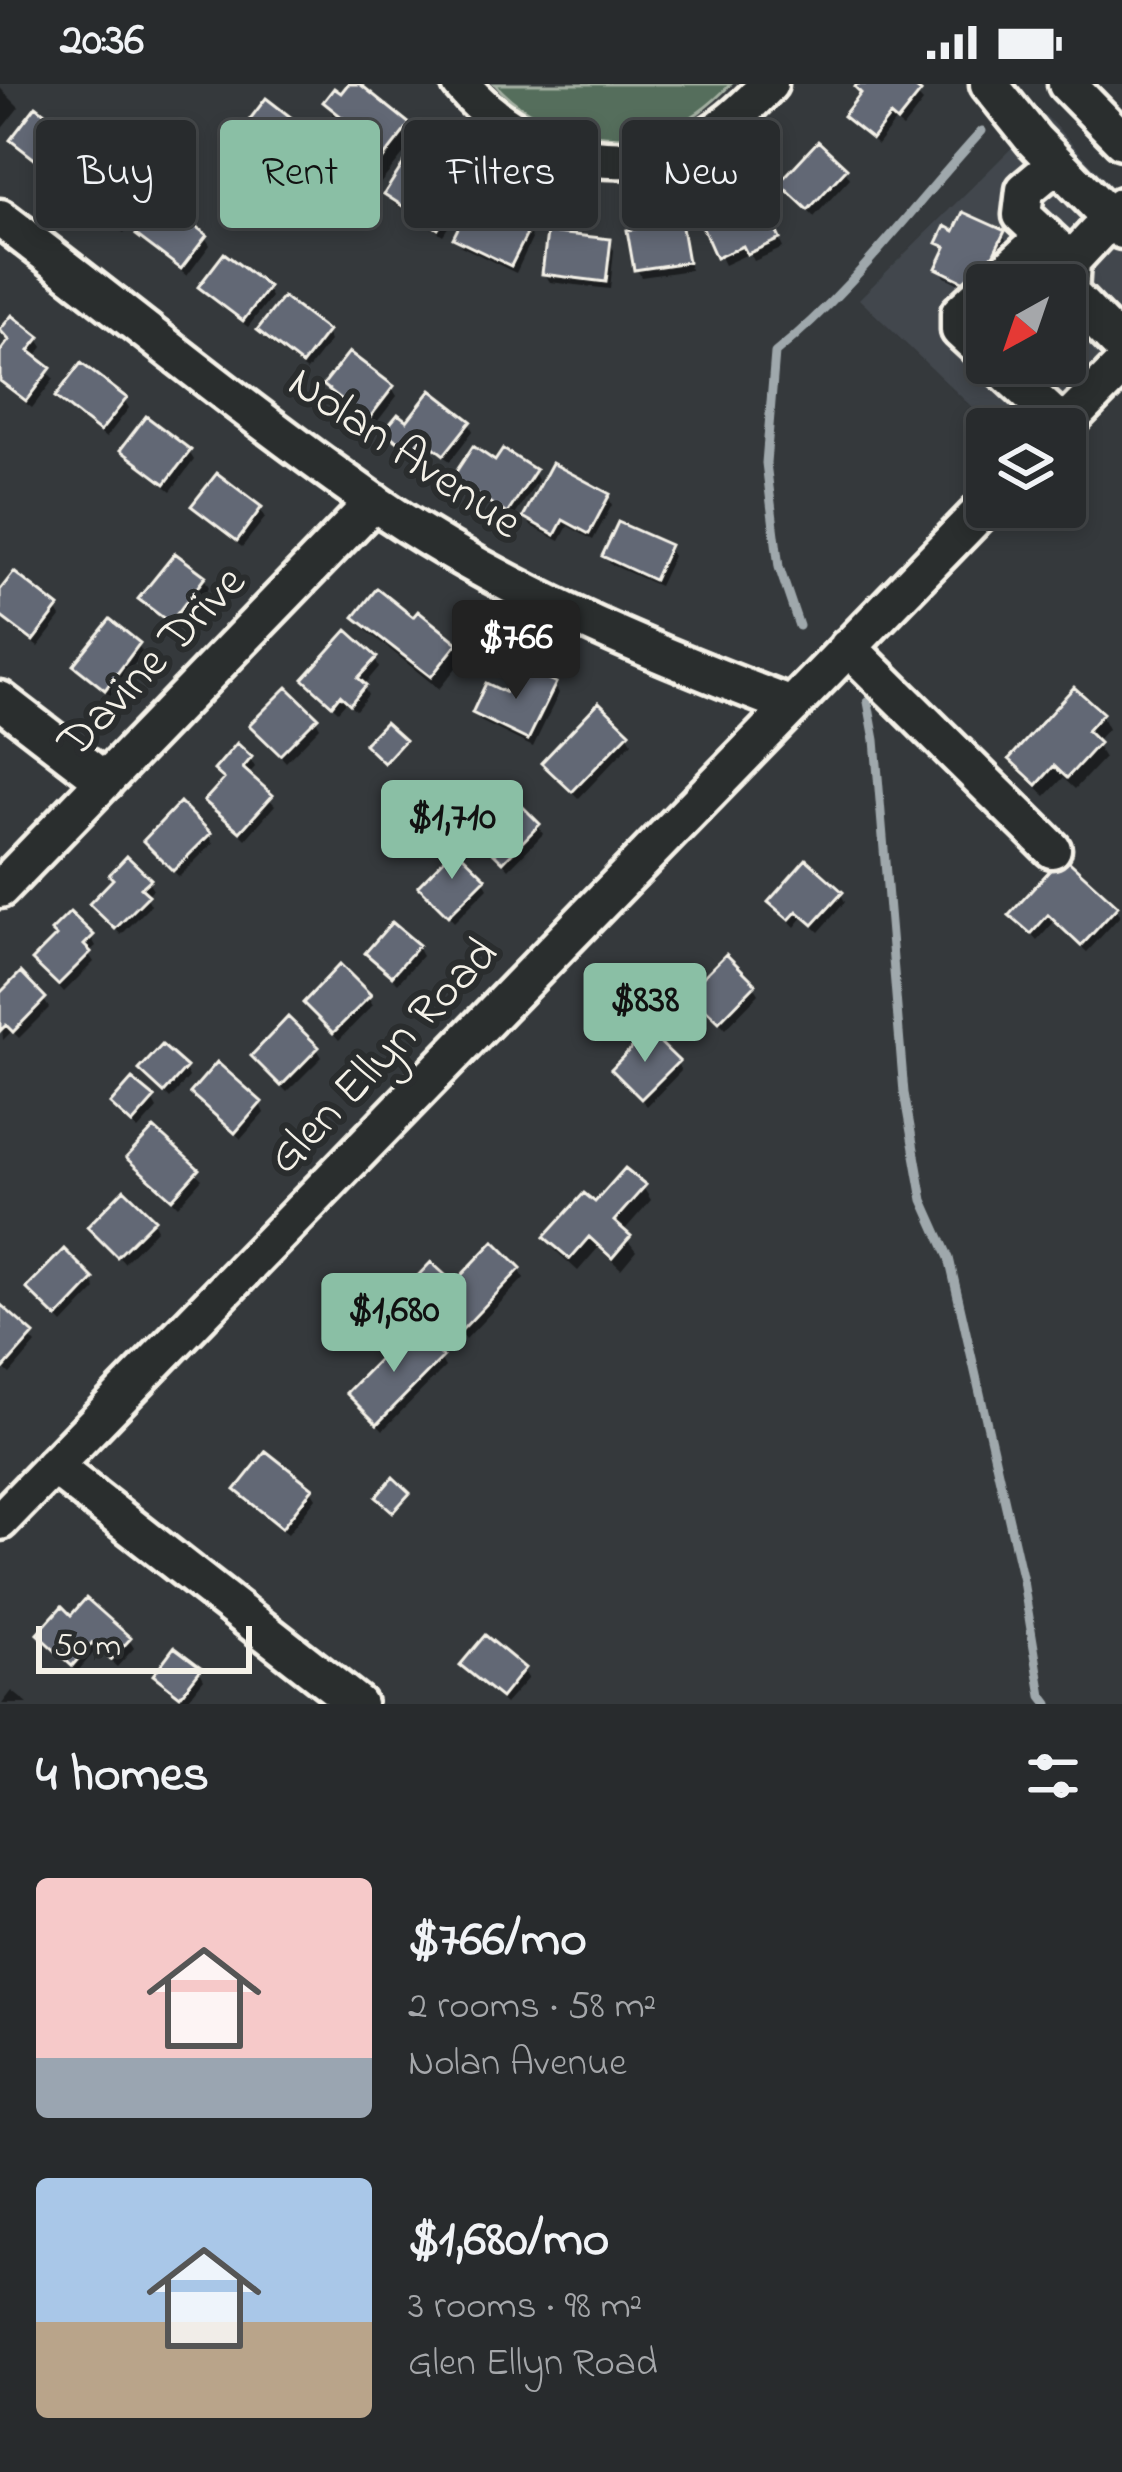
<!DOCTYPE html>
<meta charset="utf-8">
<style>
:root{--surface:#282b2d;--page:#303335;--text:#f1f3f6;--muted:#a5a7aa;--line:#444749;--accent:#8abfa5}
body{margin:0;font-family:"Indie Flower",sans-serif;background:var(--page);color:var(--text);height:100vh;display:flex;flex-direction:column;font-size:45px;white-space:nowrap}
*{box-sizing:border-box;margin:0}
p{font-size:39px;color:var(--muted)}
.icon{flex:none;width:66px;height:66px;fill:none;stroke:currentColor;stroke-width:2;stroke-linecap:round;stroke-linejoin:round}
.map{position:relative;height:1620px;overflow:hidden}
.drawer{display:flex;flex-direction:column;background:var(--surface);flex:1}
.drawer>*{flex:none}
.top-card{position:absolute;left:36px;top:36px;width:1050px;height:108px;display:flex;gap:24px}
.needle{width:78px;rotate:220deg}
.controls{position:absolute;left:966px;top:180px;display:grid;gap:24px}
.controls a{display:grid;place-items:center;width:120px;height:120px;border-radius:12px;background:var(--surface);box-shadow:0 6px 18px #0003,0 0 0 3px var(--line);font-size:60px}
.scale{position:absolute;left:36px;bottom:30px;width:216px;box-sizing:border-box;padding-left:12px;border:6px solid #f4f1e8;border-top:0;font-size:33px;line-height:42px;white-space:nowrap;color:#f4f1e8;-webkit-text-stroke:9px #2a2d2e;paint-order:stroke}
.price{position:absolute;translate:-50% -102px;padding:0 27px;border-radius:12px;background:var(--accent);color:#111;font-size:39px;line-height:78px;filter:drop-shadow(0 3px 6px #0008)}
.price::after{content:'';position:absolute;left:50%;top:72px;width:36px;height:27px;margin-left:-18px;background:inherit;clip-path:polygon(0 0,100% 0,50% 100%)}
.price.current{background:#222;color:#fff}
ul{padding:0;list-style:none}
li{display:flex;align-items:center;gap:36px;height:300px;padding:0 36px}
li span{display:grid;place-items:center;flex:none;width:336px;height:240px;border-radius:12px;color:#555}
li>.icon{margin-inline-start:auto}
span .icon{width:144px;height:144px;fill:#fffc;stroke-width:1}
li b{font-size:51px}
h2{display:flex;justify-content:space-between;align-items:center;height:144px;padding:0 36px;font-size:51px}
.tag{padding:0 42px;border-radius:12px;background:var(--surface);box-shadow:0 6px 18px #0003,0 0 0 3px var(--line);font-size:42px;line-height:108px}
.tag.current{background:var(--accent);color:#111}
.status{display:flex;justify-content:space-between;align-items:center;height:84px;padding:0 60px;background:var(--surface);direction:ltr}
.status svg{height:33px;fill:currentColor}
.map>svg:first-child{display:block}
</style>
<div class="status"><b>20:36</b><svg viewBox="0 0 49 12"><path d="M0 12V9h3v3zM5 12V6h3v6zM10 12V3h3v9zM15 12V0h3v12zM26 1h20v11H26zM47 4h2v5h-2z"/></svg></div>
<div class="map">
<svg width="1122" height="1620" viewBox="0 0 1122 1620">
<rect width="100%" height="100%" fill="#35393c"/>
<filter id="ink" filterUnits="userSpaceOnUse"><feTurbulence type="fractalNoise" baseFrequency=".00833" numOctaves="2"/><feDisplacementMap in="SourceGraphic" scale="24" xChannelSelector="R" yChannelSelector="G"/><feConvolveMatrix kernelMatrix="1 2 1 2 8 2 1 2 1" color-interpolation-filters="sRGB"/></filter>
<g filter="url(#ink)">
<path fill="#42474d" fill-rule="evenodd" d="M1045,31l77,82v165l-66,67h-61l-136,-130zM987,201h78v78h-78z"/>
<path fill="#556e5b" stroke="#a4b0a2" stroke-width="3" d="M495,0h236c-20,20 -42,39 -70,47 -57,16 -127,-3 -166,-47z"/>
<path fill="#0007" d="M352,0l56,42 7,14 -36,45 -26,-22 -8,-13 13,-15 -24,-19 -7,-13 14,-6z
M861,0h45l17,18 -20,26 -8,-6 -18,23 -30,-29 16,-20z
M0,4l19,19 -19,24z
M250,40l48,3 5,8 -17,21z
M14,57l65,2 5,8 -23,30 -42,-32z
M845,86l5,8 -36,39 -31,-33z
M77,109l65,2 5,8 -23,30 -42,-32z
M387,110l72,1 4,9 -20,31 -51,-33z
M760,115l23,49 -29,13 -4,-8 -26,12 -19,-39z
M680,141l10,45 -49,7 -4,-8z
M528,147l4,8 -16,34 -55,-27 -5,-8z
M1003,150l4,8 -25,53 -37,-18 -5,-9 5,-17 -5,-8 16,-8z
M140,151l65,2 5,8 -23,31 -42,-33z
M609,158l5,8 -4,39 -60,-7 -5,-8z
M202,203l65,2 4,8 -23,30 -42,-32z
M260,247l66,2 4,8 -23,30 -42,-32z
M2,248l36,7 5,8 -9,12 20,20 -22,29 -32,-25v-26l11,-14z
M327,302l65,2 5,8 -23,30 -42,-32z
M59,314l65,2 5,8 -23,30 -42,-32z
M469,339l4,8 -23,30 -22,-16 -11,13 -29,-27 19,-6z
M124,366l65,2 5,8 -23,31 -42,-33z
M496,381l38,7 4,8 -26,40 -51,-34 -5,-8z
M608,412l4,9 -19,35 -25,-14 -8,15 -29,-15 -5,-9z
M195,423l65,2 5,9 -23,29 -42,-32z
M668,464l5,8 -14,30 -49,-22 -4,-8z
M204,494l5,9 -33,43 -34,-31z
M0,511l56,14 5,8 -23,30 -38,-29z
M358,533l56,4 42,24 8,13 -25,31 -73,-59z
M138,561l5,8 -33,43 -34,-31z
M375,574l4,9 -16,19 5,9 -12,15 -10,-8 -8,9 -31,-31z
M554,601l5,8 -26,54 -53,-26 -5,-8 32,-17z
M1101,631l7,14 -13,14 9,15 -29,31 -12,-11 -17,18 -26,-24 -7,-13z
M315,634l5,9 -34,35 -33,-36z
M627,650l5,8 -54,57 -33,-35z
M250,675l5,8 -8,9 28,29 -29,34 -38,-38 18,-19 -9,-12z
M538,742l5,8 -34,35 -33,-36z
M209,750l4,9 -34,34 -33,-36z
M483,795l5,9 -34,34 -33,-36z
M148,797l5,8 -7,7 5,9 -30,30 -28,-31z
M841,810l4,8 -26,30 -16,-15 -8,10 -23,-24z
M1116,824l4,8 -33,36 -33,-30 -17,19 -24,-26z
M91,853l5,9 -8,7 6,9 -30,30 -28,-32z
M417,863l5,9 -24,27 -30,-30z
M754,902l5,8 -34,35 -33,-36z
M368,912l5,9 -34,35 -33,-37z
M0,913l44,3 5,8 -30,30 -7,-7 -9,9z
M317,965l5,8 -35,35 -28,-28z
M677,979l4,8 -34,35 -32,-36z
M185,985l4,8 -19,22 -27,-28z
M194,1009l66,11 4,9 -23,26z
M152,1016l5,9 -19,21 -24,-26z
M154,1048l48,47 -24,27 -48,-48z
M643,1103l8,13 -29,33 14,18 -15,18 -23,-21 -20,23 -22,-20 -8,-13 47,-32z
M153,1137l4,8 -33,34 -33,-36z
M519,1185l5,9 -58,61 -53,-54 41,3z
M92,1197l4,8 -33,35 -33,-36z
M0,1224l36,36 -26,30 -10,-9z
M440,1274l5,9 -62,63 -33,-36z
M311,1406l5,8 -28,36 -45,-35 -5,-8z
M72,1535l57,21 5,8 -17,19 -20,-18 -20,23 -37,-37z
M464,1581l59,5 5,8 -23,26z
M199,1586l5,9 -18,23 -30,-27z
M12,1607l16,13h-26z"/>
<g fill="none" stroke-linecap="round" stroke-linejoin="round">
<path stroke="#9fa8ac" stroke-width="9" d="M799,542l-20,-59 -13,-104 9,-110c78,-63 139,-148 207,-222
M868,618l7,38 29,353 19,107 26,58 74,323 19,115 6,8"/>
</g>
<path fill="#626775" stroke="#f4f1e8" stroke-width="3" d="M348,0h12l50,40 -39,50 -29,-24 16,-20 -35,-28 11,-14 7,5z
M857,0h54l10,8 -24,30 -7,-6 -18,23 -29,-23 18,-23 -6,-6z
M266,14l35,27 -21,25 -33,-27z
M36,22l45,35 -26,34 -45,-35z
M818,57l29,27 -39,42 -29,-27z
M407,74l54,35 -23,36 -54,-35z
M100,75l45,34 -27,34 -44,-35z
M756,103l24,52 -33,15 -4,-8 -27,12 -15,-34 27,-12 -4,-10z
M472,116l58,28 -19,38 -58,-28z
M162,117l45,34 -26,34 -45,-34z
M963,128l42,19 -28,57 -41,-20 10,-21 -9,-4 8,-17 9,5z
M681,138l7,40 -54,8 -7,-40z
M547,148l64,7 -5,43 -64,-8z
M224,169l45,34 -26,34 -45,-34z
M283,213l45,34 -26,34 -45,-35z
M12,231l28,22 -11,14 22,17 -25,33 -26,-20v-29l9,-12 -9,-10z
M349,268l45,34 -26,34 -45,-35z
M81,279l46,35 -27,34 -45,-35z
M431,306l40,31 -27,34 -22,-17 -11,14 -27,-21 14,-17 9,7z
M146,332l45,34 -26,34 -45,-34z
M473,362l22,15 8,-12 33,21 -29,44 -55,-36z
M552,379l58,31 -21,40 -26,-14 -8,15 -32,-18z
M217,389l45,34 -25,34 -46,-35z
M618,438l52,23 -16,35 -52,-24z
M175,469l31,23 -36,47 -32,-24z
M14,488l45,35 -26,34 -33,-25v-26z
M377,504l36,29 5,-6 40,32 -27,34 -77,-60z
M110,535l30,24 -35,47 -32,-25z
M347,546l30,27 -19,21 8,7 -16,19 -10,-9 -8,10 -29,-26z
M518,581l38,18 -28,57 -56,-27 14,-30 19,9z
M287,603l31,30 -38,38 -31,-30z
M1074,603l29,26 -16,18 12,12 -32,35 -13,-12 -17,19 -28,-26z
M599,618l31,30 -58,60 -31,-29z
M385,638l20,18 -21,23 -20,-19z
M237,659l15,14 -9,11 30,27 -33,37 -36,-31 20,-22 -10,-9z
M510,710l30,30 -37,38 -31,-30z
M180,718l31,31 -38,38 -30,-30z
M455,764l31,30 -38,38 -30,-30z
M127,772l24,23 -10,9 8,7 -34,34 -26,-25 24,-25 -4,-4z
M1063,772l55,50 -37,40 -33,-31 -17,19 -22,-19z
M806,775l37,33 -30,33 -16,-14 -8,9 -21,-18z
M70,828l24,23 -10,10 7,7 -33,33 -26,-25 24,-24 -5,-5z
M392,838l27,23 -27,31 -27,-23z
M726,870l30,30 -37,38 -31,-30z
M340,880l31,31 -38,38 -30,-30z
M21,888l25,26 -33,34 -7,-7 -6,6v-38z
M288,933l31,30 -38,39 -30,-30z
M648,947l31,30 -38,38 -30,-30z
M162,961l25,22 -23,26 -25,-23z
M217,978l45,40 -27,31 -45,-40z
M132,995l23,19 -23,26 -22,-20z
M154,1044l45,41 -27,30 -46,-41z
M625,1084l21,17 -32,36 17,15 -19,22 -23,-21 -19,22 -26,-22 40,-44 11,9z
M124,1105l31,30 -38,38 -30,-30z
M494,1157l27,27 -61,64 -50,-48 21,-22 23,21z
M64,1165l30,30 -37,39 -31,-30z
M0,1220l34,30 -30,34 -4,-4z
M412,1242l31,31 -66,67 -31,-31z
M266,1367l47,37 -31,40 -47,-38z
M393,1393l17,16 -17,19 -17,-15z
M86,1514l45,40 -20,22 -19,-17 -20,23 -35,-32 25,-28 9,9z
M485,1551l40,33 -24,30 -41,-33z
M174,1563l28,21 -22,28 -27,-21z"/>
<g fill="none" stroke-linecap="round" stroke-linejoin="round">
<g stroke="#f4f1e8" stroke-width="45">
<path id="minor" d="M461,0c54,66 146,94 227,62 33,-13 57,-37 81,-62
M989,0l45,56 88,90
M1067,0l55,56
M1056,80l-31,26 -3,25 49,46
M1122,122l-51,55 -2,32 53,54
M0,134c124,94 245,194 372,283 128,89 275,150 420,205
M991,201l54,-49
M987,204l-27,25v17l27,25
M996,279l68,63
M1060,345l62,-63
M848,563l204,202
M0,616l105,81
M0,805l374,-387
M53,1382l304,238
M0,1437l987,-1016"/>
</g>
<use href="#minor" stroke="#2a2d2e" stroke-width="36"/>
</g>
</g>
<g text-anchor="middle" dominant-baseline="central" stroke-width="12" stroke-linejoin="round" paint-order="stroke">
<g font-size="48" fill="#f4f1e8" stroke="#2a2d2e">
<text transform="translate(404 370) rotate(34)">Nolan Avenue</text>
<text transform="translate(153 579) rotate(-46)">Davine Drive</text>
<text transform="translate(384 973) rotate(-46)">Glen Ellyn Road</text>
</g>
</g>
</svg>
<div class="controls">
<a><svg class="needle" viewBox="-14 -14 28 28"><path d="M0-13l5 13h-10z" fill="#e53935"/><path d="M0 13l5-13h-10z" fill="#a5a7aa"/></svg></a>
<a><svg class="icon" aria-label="layers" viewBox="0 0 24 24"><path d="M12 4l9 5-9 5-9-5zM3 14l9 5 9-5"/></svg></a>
</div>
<div class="scale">50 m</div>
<b class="price current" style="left:516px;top:618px">$766</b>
<b class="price" style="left:452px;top:798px">$1,710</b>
<b class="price" style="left:645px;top:981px">$838</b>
<b class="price" style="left:394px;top:1291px">$1,680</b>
<div class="top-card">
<a class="tag">Buy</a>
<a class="tag current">Rent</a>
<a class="tag">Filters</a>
<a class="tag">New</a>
</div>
</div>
<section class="drawer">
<h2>4 homes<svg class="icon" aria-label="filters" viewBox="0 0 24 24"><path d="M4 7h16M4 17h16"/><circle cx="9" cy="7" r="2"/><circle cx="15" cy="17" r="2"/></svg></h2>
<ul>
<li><span style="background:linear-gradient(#f6c9c9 75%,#9aa5b1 0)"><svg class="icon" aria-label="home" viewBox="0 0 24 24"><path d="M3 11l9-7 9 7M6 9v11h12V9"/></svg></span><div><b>$766/mo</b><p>2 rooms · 58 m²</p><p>Nolan Avenue</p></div></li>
<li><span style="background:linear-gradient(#a9c7e8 60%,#b9a48a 0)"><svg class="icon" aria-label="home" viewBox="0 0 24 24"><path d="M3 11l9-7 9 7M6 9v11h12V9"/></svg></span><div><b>$1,680/mo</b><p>3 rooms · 98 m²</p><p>Glen Ellyn Road</p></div></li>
</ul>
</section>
